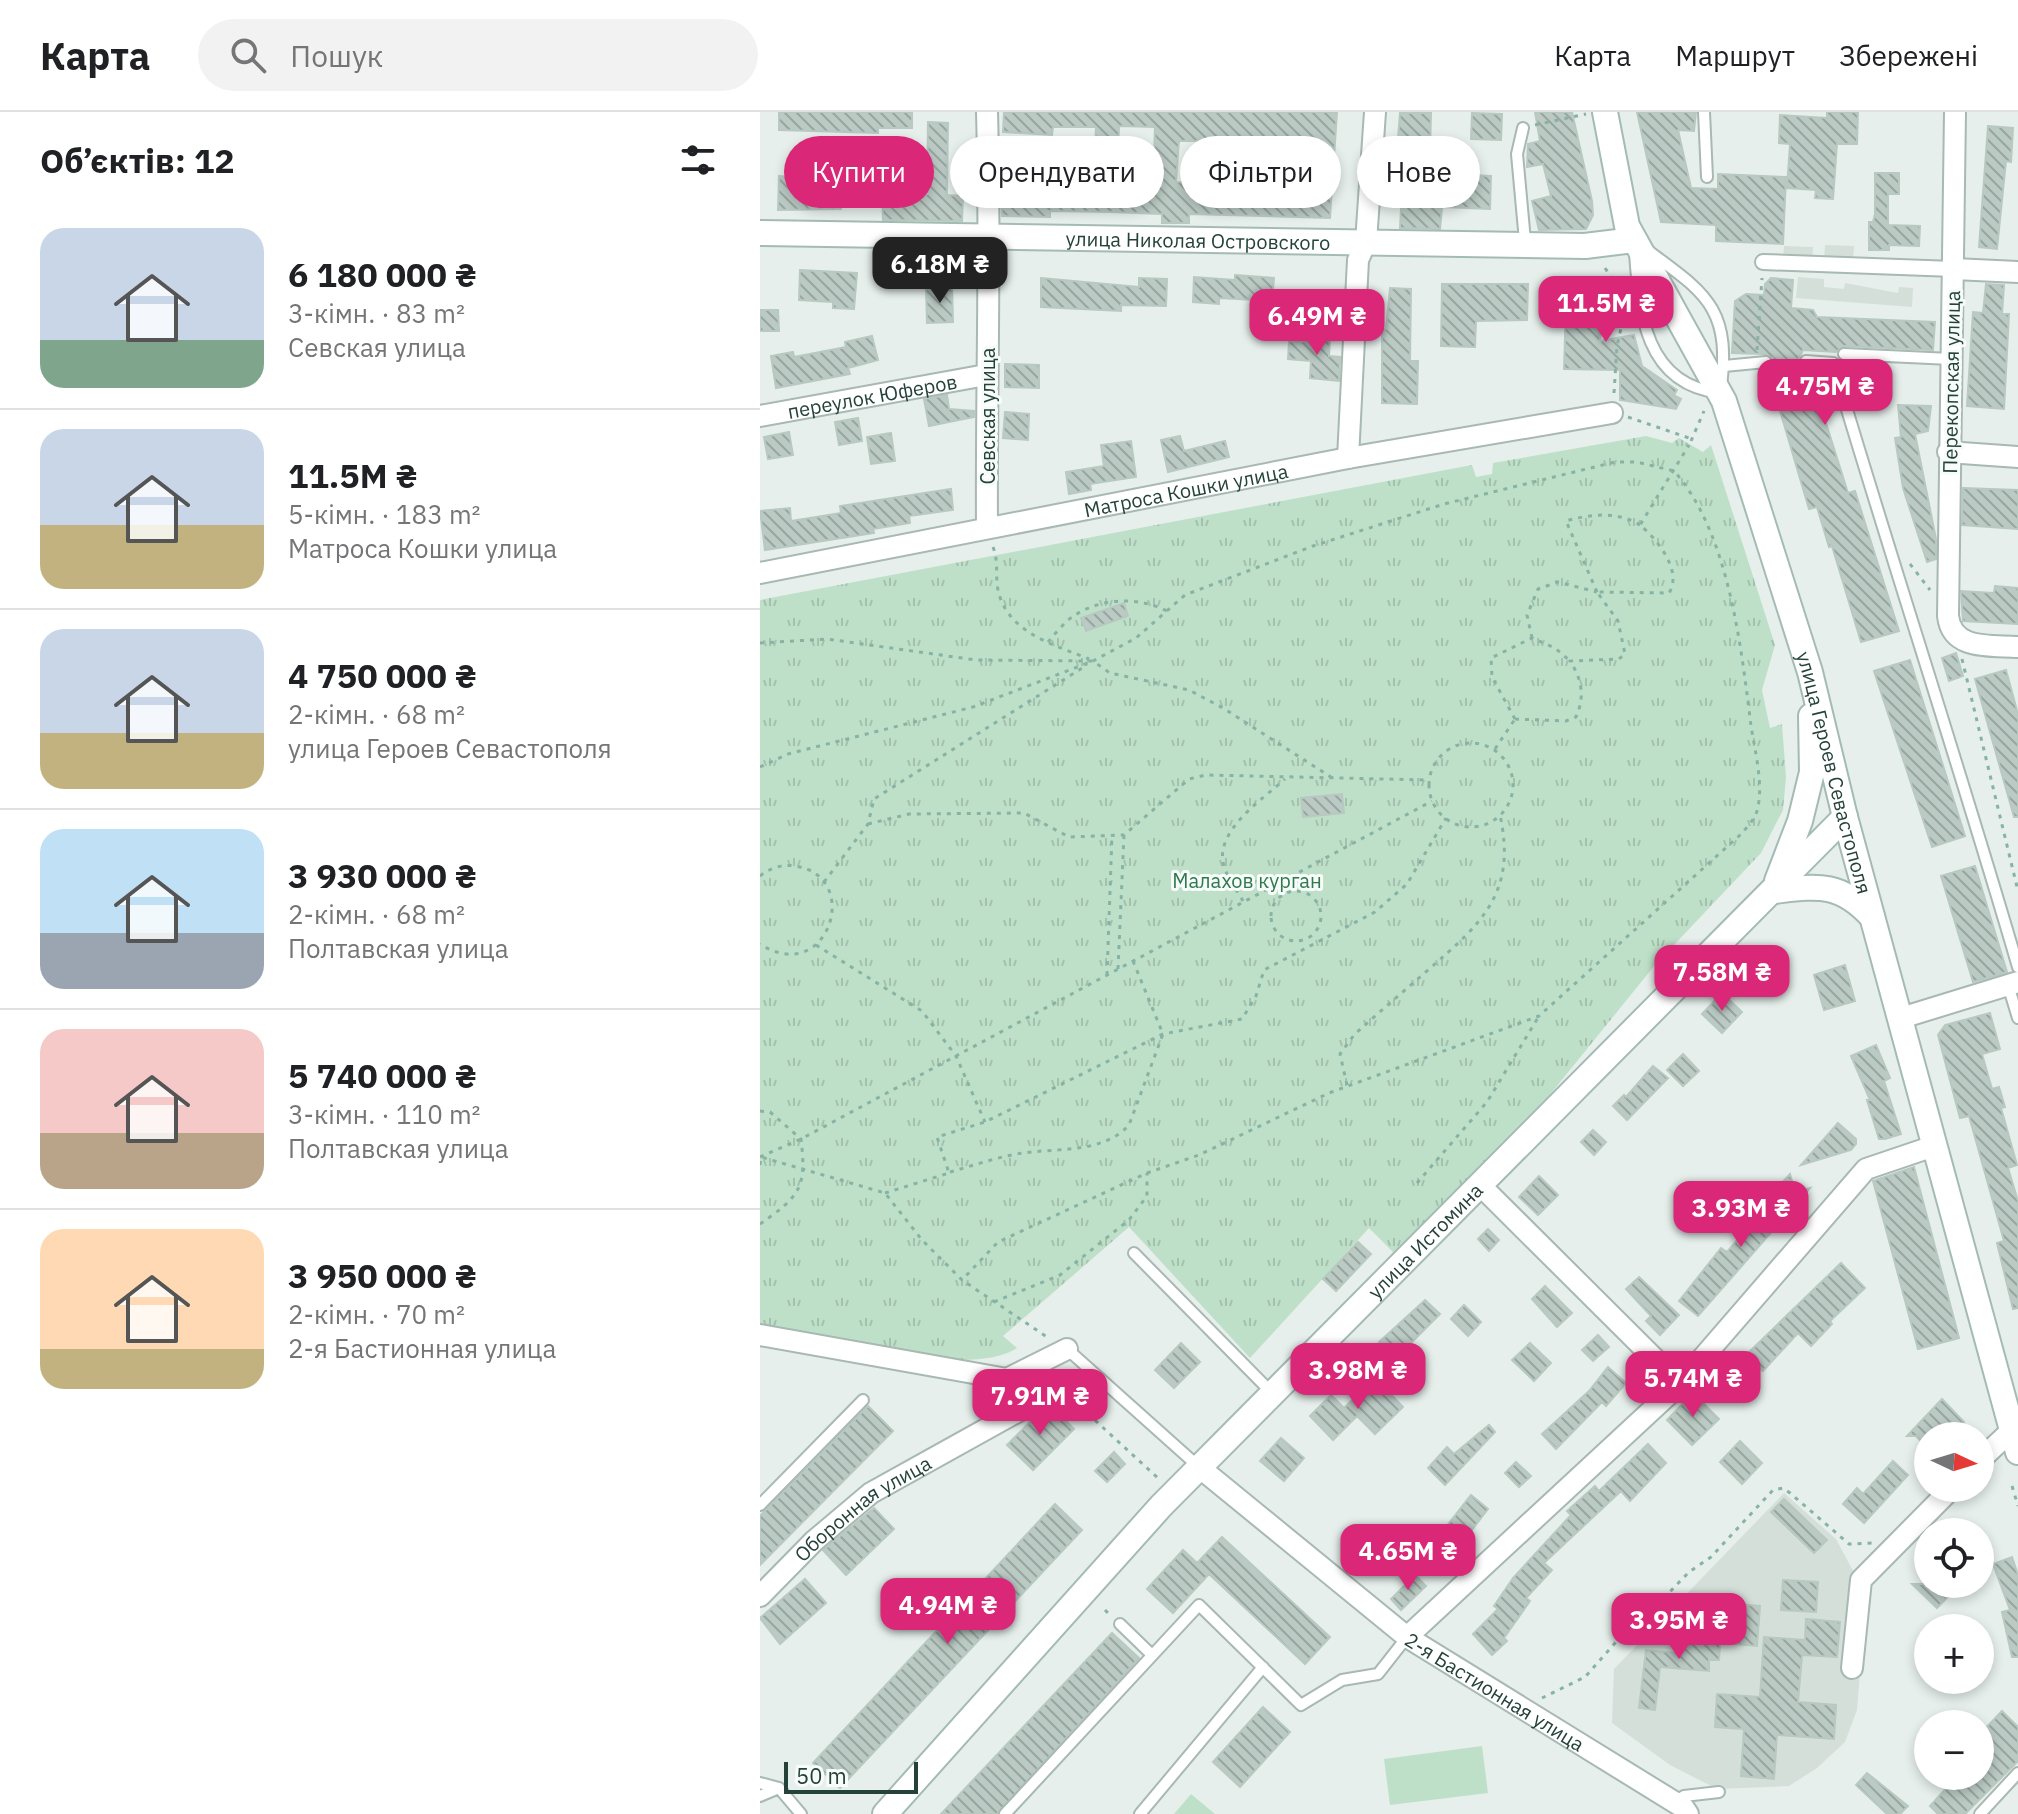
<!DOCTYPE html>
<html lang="uk">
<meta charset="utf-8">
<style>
:root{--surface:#fff;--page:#f2f2f2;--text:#202124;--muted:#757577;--line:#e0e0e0;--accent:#db2777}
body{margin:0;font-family:"IBM Plex Sans",sans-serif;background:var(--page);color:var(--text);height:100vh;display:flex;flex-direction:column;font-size:30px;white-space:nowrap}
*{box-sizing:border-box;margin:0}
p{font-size:26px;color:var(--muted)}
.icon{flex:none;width:44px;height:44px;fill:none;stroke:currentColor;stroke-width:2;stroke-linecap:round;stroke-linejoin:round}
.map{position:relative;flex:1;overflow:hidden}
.drawer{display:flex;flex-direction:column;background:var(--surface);width:760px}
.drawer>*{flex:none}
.banner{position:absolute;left:24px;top:24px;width:760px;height:72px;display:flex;gap:16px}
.needle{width:52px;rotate:94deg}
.fabs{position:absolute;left:1154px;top:1310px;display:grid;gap:16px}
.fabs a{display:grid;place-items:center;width:80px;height:80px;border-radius:50%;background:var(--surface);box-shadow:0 4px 12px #0003;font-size:40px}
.scale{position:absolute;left:24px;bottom:20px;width:134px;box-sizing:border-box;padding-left:8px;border:4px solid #24423a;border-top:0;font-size:22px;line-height:28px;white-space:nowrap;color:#24423a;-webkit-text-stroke:6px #f7fbf9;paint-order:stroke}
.price{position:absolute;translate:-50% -68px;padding:0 18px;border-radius:16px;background:var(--accent);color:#fff;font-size:26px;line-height:52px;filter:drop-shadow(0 2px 4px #0008)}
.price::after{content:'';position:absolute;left:50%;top:48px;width:24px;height:18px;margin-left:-12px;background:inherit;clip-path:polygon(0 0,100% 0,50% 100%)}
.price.active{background:#222;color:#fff}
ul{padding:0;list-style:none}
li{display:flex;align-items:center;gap:24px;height:200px;padding:0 40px}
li+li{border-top:2px solid var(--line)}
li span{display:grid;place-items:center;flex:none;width:224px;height:160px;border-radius:24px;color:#555}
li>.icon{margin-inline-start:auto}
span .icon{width:96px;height:96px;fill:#fffc;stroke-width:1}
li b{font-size:34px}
h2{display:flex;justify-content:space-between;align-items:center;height:96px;padding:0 40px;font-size:34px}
.chip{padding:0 28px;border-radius:36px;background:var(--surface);box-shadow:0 4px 12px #0003;font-size:28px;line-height:72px}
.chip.active{background:var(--accent);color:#fff}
header{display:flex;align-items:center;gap:48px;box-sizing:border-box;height:112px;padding:0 40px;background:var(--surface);border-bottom:2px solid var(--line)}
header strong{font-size:38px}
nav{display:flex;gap:44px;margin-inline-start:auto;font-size:28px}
.search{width:560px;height:72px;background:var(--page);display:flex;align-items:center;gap:20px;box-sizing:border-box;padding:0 28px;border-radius:44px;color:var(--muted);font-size:30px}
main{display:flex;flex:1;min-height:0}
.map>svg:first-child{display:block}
</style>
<header>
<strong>Карта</strong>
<div class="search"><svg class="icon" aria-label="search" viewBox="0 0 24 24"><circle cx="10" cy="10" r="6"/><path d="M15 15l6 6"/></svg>Пошук</div>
<nav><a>Карта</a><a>Маршрут</a><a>Збережені</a></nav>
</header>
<main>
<section class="drawer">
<h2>Об’єктів: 12<svg class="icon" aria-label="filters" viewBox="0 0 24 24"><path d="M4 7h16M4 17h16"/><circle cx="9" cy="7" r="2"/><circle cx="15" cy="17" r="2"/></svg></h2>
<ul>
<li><span style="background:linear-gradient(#c9d6e8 70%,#7fa58c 0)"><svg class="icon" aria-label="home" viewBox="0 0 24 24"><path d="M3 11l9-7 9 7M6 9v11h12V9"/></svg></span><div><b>6 180 000 ₴</b><p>3-кімн. · 83 m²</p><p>Севская улица</p></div></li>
<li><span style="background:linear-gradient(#c9d6e8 60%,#c2b280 0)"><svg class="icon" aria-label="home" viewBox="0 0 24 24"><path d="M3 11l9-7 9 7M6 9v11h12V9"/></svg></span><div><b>11.5M ₴</b><p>5-кімн. · 183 m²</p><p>Матроса Кошки улица</p></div></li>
<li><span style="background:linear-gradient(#c9d6e8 65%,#c2b280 0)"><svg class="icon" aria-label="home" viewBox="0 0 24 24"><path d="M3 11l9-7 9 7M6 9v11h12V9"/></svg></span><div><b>4 750 000 ₴</b><p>2-кімн. · 68 m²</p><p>улица Героев Севастополя</p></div></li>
<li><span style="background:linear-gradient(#bfe0f5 65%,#9aa5b1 0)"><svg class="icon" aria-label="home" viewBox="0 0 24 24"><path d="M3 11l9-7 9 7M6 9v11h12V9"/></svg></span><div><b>3 930 000 ₴</b><p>2-кімн. · 68 m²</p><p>Полтавская улица</p></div></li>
<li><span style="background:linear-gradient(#f6c9c9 65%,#b9a48a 0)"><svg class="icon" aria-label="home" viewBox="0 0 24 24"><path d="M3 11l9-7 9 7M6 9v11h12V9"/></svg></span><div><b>5 740 000 ₴</b><p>3-кімн. · 110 m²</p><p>Полтавская улица</p></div></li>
<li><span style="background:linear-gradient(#ffd9b3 75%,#c2b280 0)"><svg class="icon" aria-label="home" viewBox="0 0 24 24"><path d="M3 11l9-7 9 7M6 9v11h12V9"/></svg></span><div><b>3 950 000 ₴</b><p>2-кімн. · 70 m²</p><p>2-я Бастионная улица</p></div></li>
</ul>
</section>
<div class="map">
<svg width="1258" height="1702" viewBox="0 0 1258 1702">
<defs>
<pattern id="grass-tufts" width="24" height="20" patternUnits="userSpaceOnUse" patternTransform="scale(2)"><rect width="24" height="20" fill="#bfe0c8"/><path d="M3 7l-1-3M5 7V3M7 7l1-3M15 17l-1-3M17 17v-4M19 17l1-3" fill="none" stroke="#a4c1ad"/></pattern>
<pattern id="building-back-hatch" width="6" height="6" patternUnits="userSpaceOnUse" patternTransform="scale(2)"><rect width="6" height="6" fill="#bbcac4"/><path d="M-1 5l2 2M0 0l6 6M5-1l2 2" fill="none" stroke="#98a6a0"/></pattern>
</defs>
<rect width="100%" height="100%" fill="#e6efeb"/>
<path fill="#d4dfda" d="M1065,133l29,1 -1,15 -29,-1z
M1024,134l29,1 -1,15 -29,-1z
M1038,165l26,2v8l20,2 1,-6 53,10 1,-6 14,1 -1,19 -116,-9z
M1024,1381l52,46 30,56 -9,115 -12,32 -28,26 -28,18 -72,3 -47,-24 -58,-42 2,-54z"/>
<path fill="url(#grass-tufts)" d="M886,324l26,7 7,-5 24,14 8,-7 64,200 -13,45 8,38 12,-4 4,53 -3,33 -22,43 -106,112 -107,132 -154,156 -25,-25 -119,130 -121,-131 -126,109 14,12c-50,33 -198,-12 -257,-24v-724l712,-135 4,12 16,-3 1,-11z"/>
<path fill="#bfe0c8" d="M722,1634l6,47 -98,12 -6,-46z
M431,1682l24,20h-41z"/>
<path fill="url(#building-back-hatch)" stroke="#b8c9c2" stroke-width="2" fill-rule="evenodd" d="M19,0h133v16h-34v5l-99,-3z
M244,0h333l-7,106 -141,-4v9h-27v-9l-52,-2 -60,-1v6l-48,-1 -1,-30 92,-1 3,-58h-43l-1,8 -49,-3zM359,14l36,1 -1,28h-5l-2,31 -30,-1zM475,26l78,2 -4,55h-28v-8l-47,-1zM419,29h31l-2,42 -32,-1z
M775,0h37l20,89 1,14 -7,14 -47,1 -7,-29 19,-5 -8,-32 -16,3 1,-23 12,-3z
M877,0h59l-2,19 -16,-1 13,58 27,1v-15l68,3 -3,67 -67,-3v-16l-55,-3z
M1067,0h31l-1,32h-20l-4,55 -18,-1 1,-8 -29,-2 3,-44 -11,-1 1,-28 47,3z
M640,1h31l-1,42 22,2 -1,17 40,2 -1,33 -48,-2 -2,22 -40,-1 2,-40h-8z
M712,1l30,1 -1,26 -30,-1z
M168,10l20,1 -1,72 16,1 -1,25 -79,-1 -1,-25 45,-1z
M1228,14l25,2 -2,34 -5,-1 -9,88 -18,-2z
M1115,61h24v21h-11v31l32,1 -1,20 -30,-1v5h-20v-28h4l2,-8z
M19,64l63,5 -1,28 -63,1z
M40,158l57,3 -3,36 -21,-1v-6l-34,-2z
M475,163l39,3 -2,23 -53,-3v6l-26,-2 1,-25 41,3z
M281,166l98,9v-9l28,1 -1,27 -45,-1v6l-80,-4z
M797,166l51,1 -1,31h-6l-1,31 34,-6 8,31 35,24 -3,5 7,4 -5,10 -56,-9v-30l-56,-1 2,-63 -10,-1z
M1011,166l22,2 -2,28 22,2 4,7 118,5 -2,28 -89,-4 -8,6 -33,-2 -5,10 3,7 8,2 39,124 7,-2 44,140 -38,11 -29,-96 -3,1 -12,-40 -8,2 -41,-139 6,-5 -1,-7 -10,-4 -31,-1 3,-52 11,-7 18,1 1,-11z
M682,172h86l-1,36 -51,1 -1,26 -34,-1z
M1226,172l18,1 -2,29h7l-5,95 -37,-3 6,-94 10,1z
M192,175l1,35 -26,1 -1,-35z
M630,176l21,1 -1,72h8l-1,43 -35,-1v-74h4z
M0,198h18l1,21h-19z
M112,224l6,24 -30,8 2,6 -74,14 -5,-32 22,-4 1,5 52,-10 -1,-5z
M546,224l24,2 -1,18 11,1 -1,24 -29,-3 1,-17 -23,-2 1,-18 17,1z
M245,252l34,1v23l-34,-1z
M187,283l2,14 25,2v6l-45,9 -5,-27z
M1138,293l33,1 -3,25 -13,3 21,105v20l-9,3 -24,-74 -8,-50 6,-1z
M245,300l24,2 -1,26 -25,-2z
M98,306l4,23 -23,4 -4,-23z
M29,320l4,23 -25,4 -4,-22z
M131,321l4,28 -24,3 -4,-27z
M420,324l4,15 41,-10 4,16 -61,15 -7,-32z
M371,329l5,36 -46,7 1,6 -22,4 -3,-22 38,-6 -3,-21z
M1203,376l55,2v39l-56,-4z
M191,377l2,21 -44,6 1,7 -37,6 1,4 -109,17 -5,-39 30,-3 1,13 50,-8 -1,-7z
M1235,474l23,2v36l-55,-3 -2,-30 33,2z
M364,491l4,13 -42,15 -5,-13z
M1196,541l7,23 -14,5 -7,-23z
M1150,548l55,176 -33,11 -58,-176z
M1246,558l12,44v103h-4l-39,-138z
M582,682l2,19 -41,4 -2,-19z
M1215,754l32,106 -34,10 -32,-106z
M1003,838l17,17 -22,23 -17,-17z
M1085,853l10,36 -31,9 -10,-35z
M962,881l20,19 -20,21 -20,-19z
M1230,901l10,36 -18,5 10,35 7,-2 6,20 -4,1 16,57 -9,3 10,33v107l-5,1 -16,-66 7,-2 -35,-125 -9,2 -22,-83 7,-10z
M1116,933l14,33 -6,3 17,53 -16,5h-6l-12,-39h3l-19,-44z
M923,942l16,17 -16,15 -16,-16z
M893,954l15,12 -41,42 -14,-14 11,-11 2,2z
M1078,1011l18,16v5l-5,6 -50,15z
M833,1018l13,12 -12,13 -13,-13z
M1154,1055l45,171 -41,11 -45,-168z
M1030,1062l5,18 15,-4 -112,128 -19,-15 42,-53 6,4 43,-50 -3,-3z
M779,1064l19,19 -20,20 -19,-18z
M728,1117l11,11 -10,11 -11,-12z
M598,1130l13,12 -35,37 -13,-12z
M1081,1151l24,25 -35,33 2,3 -21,22 -13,-13 -35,38 -17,-16z
M879,1165l40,38 -19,20 -14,-14 5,-5 -25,-27z
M785,1174l27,27 -15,14 -25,-28z
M665,1188l15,14 -45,45 -16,-17z
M704,1193l17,17 -13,14 -17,-17z
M838,1223l11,12 -16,14 -11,-11z
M421,1231l19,19 -26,26 -19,-18z
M770,1231l21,20 -17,18 -22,-21z
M968,1251l15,14 -12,13 -16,-14z
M848,1255l18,16 -20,23 -4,-4 -46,47 -14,-15 47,-43z
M615,1266l28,29 -28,27 -18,-18 -24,24 -23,-24 21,-21 13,13z
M933,1281l26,26 -27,26 -25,-25z
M1182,1287l22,23 -14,14h-22v13l-12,-13h-9z
M108,1294l25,25 -133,134v-49z
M292,1295l22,22 -41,41 -26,-25 29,-29z
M729,1313l6,7 -50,53 -17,-17 19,-21 7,7z
M521,1326l23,20 -20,23 -24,-20z
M980,1329l22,22 -20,21 -22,-22z
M888,1332l18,19 -36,38 -9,-10 -77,72 8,7 -26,28 4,3 -26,37 3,3 -15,14 -19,-21 25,-25 -4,-3 19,-28 58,-63 -4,-4 28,-25 4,5z
M354,1340l11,12 -18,18 -12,-11z
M1133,1349l15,14 -44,48 -21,-19 14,-16 6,6z
M756,1350l15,14 -12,11 -14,-14z
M711,1383l17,14 -43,56 -17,-15z
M1024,1387l43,41 -13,13 -43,-41z
M295,1392l27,26 -242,258 -27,-25z
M114,1396l20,21 -48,46 -23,-25z
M592,1424l24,21 -9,11 -25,-21z
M462,1425l108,100 -25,27 -96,-90 -36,39 -26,-24 36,-39 14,13z
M1252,1445l6,18v82h-6l-10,-45 8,-2 -17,-46z
M655,1463l11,11 -25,24 -10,-11z
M45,1467l21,24 -46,41 -20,-26z
M1023,1468l35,2 -2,30 -35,-2z
M1152,1472h48l-23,24z
M964,1491l36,3 -3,40 -35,-3z
M1046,1507l34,3 -3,35 -35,-2 -4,47 38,3 -2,34 -57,-4 -3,44 -33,-3 3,-47 -29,-2 2,-33 43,3 4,-60 41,3z
M918,1517l43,3 -2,28h-10v11l-49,-4 -5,43 -16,-2 7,-58 30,3z
M352,1521l27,25 -142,156h-56z
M503,1595l27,25 -50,55 -27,-25z
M1242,1599l16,16v34l-53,53h-27l-8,-8 19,-21 4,3 11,-12h16v-17l11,-11 -11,-14z
M1107,1661l41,33 -8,8h-13l-31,-29z"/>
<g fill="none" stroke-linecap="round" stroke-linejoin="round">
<g stroke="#a8b8b2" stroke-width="14">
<path id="service" d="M944,0l3,65
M763,16l-6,26 8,87
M874,128c66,51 100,61 86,153 -80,-9 -81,-89 -86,-153z
M1084,242l107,5
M1046,249l27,2c60,202 126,402 185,604
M964,254l42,-4
M1248,873l10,33
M374,1141l139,141
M307,1237l132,118
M0,1393l103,-105
M360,1512l32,31
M0,1671l19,5 22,26
M0,1684l19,-8
M914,1690l10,-6 35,-4
M245,1702l194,-209 102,100 41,-25 36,-6 29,-37
M380,1702l123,-147
M1220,1702l38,-41"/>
</g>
<g stroke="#a8b8b2" stroke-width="18">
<path id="pedestrian" d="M1003,150l191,7"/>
</g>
<g stroke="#a8b8b2" stroke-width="24">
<g id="minor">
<path d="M227,0c4,139 -1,277 0,416"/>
<path d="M1195,0l-7,504c4,35 43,29 70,31"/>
<path d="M1194,157l64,3"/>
<path id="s1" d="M0,304l226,-41"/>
<path d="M1188,340l70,5"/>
<path d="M588,346l10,-198 8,-18 9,-130"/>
<path id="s2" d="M0,461l588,-115 264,-45"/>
<path d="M1141,906l117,-36"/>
<path d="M720,1073l200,199"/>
<path d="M0,1223l247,44 60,-30"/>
<path d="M1220,1348l32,-30 6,-2"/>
<path id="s3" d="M439,1355l208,170 277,171 4,6"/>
<path id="s4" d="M0,1484l54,-55 57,-48 189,-105"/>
<path d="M647,1525l273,-253 186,-215 68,-23"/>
<path d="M1092,1556l9,-88 91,-92"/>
</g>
</g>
<g stroke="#a4bbb3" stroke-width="28">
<g id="secondary">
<path id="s5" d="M845,0l22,114 97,175 86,271 35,145 173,635"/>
<path id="s6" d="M0,121l825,13 49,-6"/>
<path d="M1017,769l23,-60 12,-49 -1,-56"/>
<path d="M1014,779c44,-5 66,-9 98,26"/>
<path id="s7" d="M125,1702l276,-308 684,-689"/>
</g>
</g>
<path stroke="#86b3a5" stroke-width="3" stroke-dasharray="4 6" stroke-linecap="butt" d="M775,13l51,-11
M845,156l20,29
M997,238l5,-72
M854,281l3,-47 9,-40
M868,305l64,22
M931,329l13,-30
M233,435c6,15 2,28 5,43 9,43 57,55 91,69
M1150,452l20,26
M837,480l-31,-71c24,-7 52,-10 74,4
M772,526l-5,-23 11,-26 20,-7 39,10
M288,530c8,-9 17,-21 27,-27 29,-18 64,-18 92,-4
M0,531l67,-4 149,21 117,1 17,12 79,17 34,18 111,71
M1202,547l56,232
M755,607l51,2 10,-4c9,-20 6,-38 -6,-56l49,-2 6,-5 -7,-33 -21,-29 72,1c14,-22 -12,-54 -29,-68l49,-80
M755,607l-23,-42 -1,-19 41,-20 23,10 15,13
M669 673a42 42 0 1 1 84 0a42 42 0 1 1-84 0Z
M735,637l20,-30
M0,655l28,-13 185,-47 120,-46 43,-23 49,-43 128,-49 131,-42 171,-42h22l37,9c55,62 67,175 77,255 4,25 13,60 6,85 -3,10 -12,18 -18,25l-200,180 -210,77 -130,62 -52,18 -149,69 -36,38
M108,712l41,-10 115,-1 45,24 55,-2 65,-56 17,-4 223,5
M0,764c10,-8 22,-12 35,-10 69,10 33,122 -35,78
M64,770l44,-58 6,-25 213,-134
M511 804a25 25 0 1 1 50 0a25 25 0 1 1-50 0Z
M483,789c-6,-11 -18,-26 -20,-39 -6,-33 41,-64 62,-83
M56,833l106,66 34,45 29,66
M358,857l6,-134
M347,863l5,-140
M587,973l-7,-31 14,-19c24,-22 49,-43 74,-65 54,-47 89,-77 72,-155
M0,999l10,1 31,27c6,49 -1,57 -41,85
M0,1045l41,-18 631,-338
M0,1053l1,-8 124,36 37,47 40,40 85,57
M190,1060c22,-6 44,-14 67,-18 37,-7 85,1 112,-29l34,-91 -30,-73
M657,1071l70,-81 52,-86
M125,1081l64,-20 -12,-36 48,-15 178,-88 79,-15 14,-23 8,-26 111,-58 32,-28 39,-66
M234,1190l66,-27 69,-55 18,-24v-23
M313,1288l86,79
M1252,1374l6,20
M345,1498l6,6
M782,1586l43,-21 60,-68 16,-8 28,-29 22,-15 62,-67 10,-2 7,5 59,51 23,-1"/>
<use href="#service" stroke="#fff" stroke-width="10"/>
<use href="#pedestrian" stroke="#fff" stroke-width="14"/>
<use href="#minor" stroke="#fff" stroke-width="20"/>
<use href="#secondary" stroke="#fff" stroke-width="24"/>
</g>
<g text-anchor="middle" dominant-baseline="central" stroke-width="6" stroke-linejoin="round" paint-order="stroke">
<g font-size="20" fill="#24423a" stroke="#f7fbf9">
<text stroke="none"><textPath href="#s6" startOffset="438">улица Николая Островского</textPath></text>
<text transform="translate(1191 270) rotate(-89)">Перекопская улица</text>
<text stroke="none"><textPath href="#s1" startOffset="114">переулок Юферов</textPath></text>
<text transform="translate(227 304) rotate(-90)">Севская улица</text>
<text stroke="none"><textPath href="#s2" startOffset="434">Матроса Кошки улица</textPath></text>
<text stroke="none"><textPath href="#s5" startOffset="704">улица Героев Севастополя</textPath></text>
<text stroke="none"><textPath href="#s7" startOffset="788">улица Истомина</textPath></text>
<text stroke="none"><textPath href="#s4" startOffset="136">Оборонная улица</textPath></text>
<text stroke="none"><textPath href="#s3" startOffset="372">2-я Бастионная улица</textPath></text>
</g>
<g font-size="20" fill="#2d7a4b" stroke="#f7fbf9">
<text x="487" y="768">Малахов курган</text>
</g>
</g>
</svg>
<div class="fabs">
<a><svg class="needle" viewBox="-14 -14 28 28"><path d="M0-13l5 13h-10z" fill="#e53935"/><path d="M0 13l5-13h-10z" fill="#757577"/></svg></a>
<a><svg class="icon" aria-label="locate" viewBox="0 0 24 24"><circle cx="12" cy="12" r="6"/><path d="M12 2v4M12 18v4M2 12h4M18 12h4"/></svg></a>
<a>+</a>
<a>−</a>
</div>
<div class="scale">50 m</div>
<b class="price active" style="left:180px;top:193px">6.18M ₴</b>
<b class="price" style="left:846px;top:232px">11.5M ₴</b>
<b class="price" style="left:557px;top:245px">6.49M ₴</b>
<b class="price" style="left:1065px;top:315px">4.75M ₴</b>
<b class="price" style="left:962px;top:901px">7.58M ₴</b>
<b class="price" style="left:981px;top:1137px">3.93M ₴</b>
<b class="price" style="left:598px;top:1299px">3.98M ₴</b>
<b class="price" style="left:933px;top:1307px">5.74M ₴</b>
<b class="price" style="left:280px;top:1325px">7.91M ₴</b>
<b class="price" style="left:648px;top:1480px">4.65M ₴</b>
<b class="price" style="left:188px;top:1534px">4.94M ₴</b>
<b class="price" style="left:919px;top:1549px">3.95M ₴</b>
<div class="banner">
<a class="chip active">Купити</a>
<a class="chip">Орендувати</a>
<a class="chip">Фільтри</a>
<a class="chip">Нове</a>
</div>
</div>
</main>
